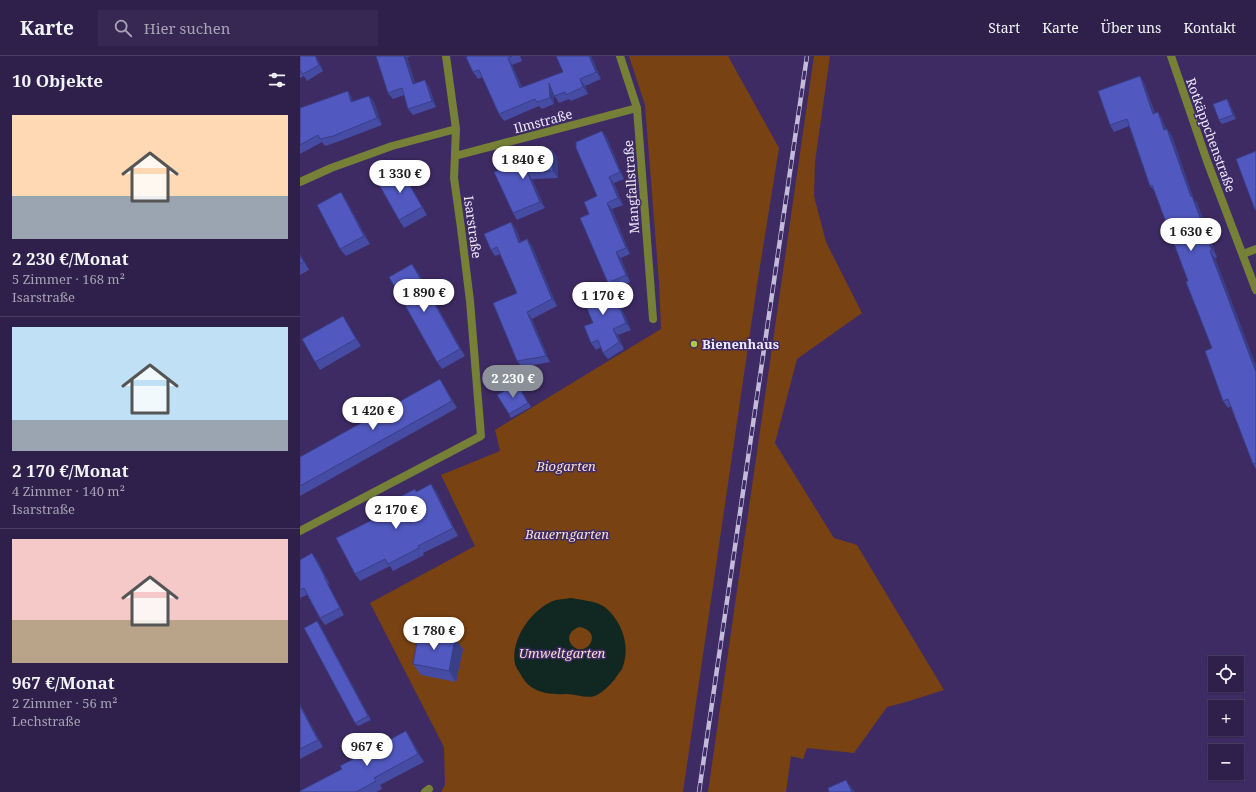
<!DOCTYPE html>
<html lang="de">
<meta charset="utf-8">
<style>
:root{--surface:#2e204b;--page:#362852;--text:#f1f3f6;--muted:#a7a3b5;--line:#493e63;--accent:#8c9099}
body{margin:0;font-family:"Noto Serif",serif;background:var(--page);color:var(--text);height:100vh;display:flex;flex-direction:column;font-size:15px;white-space:nowrap}
*{box-sizing:border-box;margin:0}
p{font-size:13px;color:var(--muted)}
.icon{flex:none;width:22px;height:22px;fill:none;stroke:currentColor;stroke-width:2;stroke-linecap:round;stroke-linejoin:round}
.map{position:relative;flex:1;overflow:hidden}
.drawer{display:flex;flex-direction:column;background:var(--surface);width:300px}
.drawer>*{flex:none}
.tools{position:absolute;left:908px;top:600px;display:grid;gap:8px}
.tools a{display:grid;place-items:center;width:36px;height:36px;border-radius:0px;background:var(--surface);box-shadow:0 1px 3px #0004,0 0 0 1px var(--line);font-size:20px}
.price{position:absolute;translate:-50% -34px;padding:0 9px;border-radius:14px;background:#fff;color:#222;font-size:13px;line-height:26px;filter:drop-shadow(0 1px 2px #0008)}
.price::after{content:'';position:absolute;left:50%;top:24px;width:12px;height:9px;margin-left:-6px;background:inherit;clip-path:polygon(0 0,100% 0,50% 100%)}
.price.active{background:var(--accent);color:#fff}
ul{padding:0;list-style:none}
li{display:grid;align-content:center;gap:8px;height:212px;padding:0 12px}
li+li{border-top:1px solid var(--line)}
li span{display:grid;place-items:center;height:124px;border-radius:0px;color:#555}
li>.icon{margin-inline-start:auto}
span .icon{width:72px;height:72px;fill:#fffc;stroke-width:1}
li b{font-size:17px}
h2{display:flex;justify-content:space-between;align-items:center;height:48px;padding:0 12px;font-size:17px}
header{display:flex;align-items:center;gap:24px;box-sizing:border-box;height:56px;padding:0 20px;background:var(--surface);border-bottom:1px solid var(--line)}
header strong{font-size:19px}
nav{display:flex;gap:22px;margin-inline-start:auto;font-size:14px}
.search{width:280px;height:36px;background:var(--page);display:flex;align-items:center;gap:10px;box-sizing:border-box;padding:0 14px;border-radius:0px;color:var(--muted);font-size:15px}
main{display:flex;flex:1;min-height:0}
.map>svg:first-child{display:block}
</style>
<header>
<strong>Karte</strong>
<div class="search"><svg class="icon" aria-label="search" viewBox="0 0 24 24"><circle cx="10" cy="10" r="6"/><path d="M15 15l6 6"/></svg>Hier suchen</div>
<nav><a>Start</a><a>Karte</a><a>Über uns</a><a>Kontakt</a></nav>
</header>
<main>
<section class="drawer">
<h2>10 Objekte<svg class="icon" aria-label="filters" viewBox="0 0 24 24"><path d="M4 7h16M4 17h16"/><circle cx="9" cy="7" r="2"/><circle cx="15" cy="17" r="2"/></svg></h2>
<ul>
<li><span style="background:linear-gradient(#ffd9b3 65%,#9aa5b1 0)"><svg class="icon" aria-label="home" viewBox="0 0 24 24"><path d="M3 11l9-7 9 7M6 9v11h12V9"/></svg></span><div><b>2 230 €/Monat</b><p>5 Zimmer · 168 m²</p><p>Isarstraße</p></div></li>
<li><span style="background:linear-gradient(#bfe0f5 75%,#9aa5b1 0)"><svg class="icon" aria-label="home" viewBox="0 0 24 24"><path d="M3 11l9-7 9 7M6 9v11h12V9"/></svg></span><div><b>2 170 €/Monat</b><p>4 Zimmer · 140 m²</p><p>Isarstraße</p></div></li>
<li><span style="background:linear-gradient(#f6c9c9 65%,#b9a48a 0)"><svg class="icon" aria-label="home" viewBox="0 0 24 24"><path d="M3 11l9-7 9 7M6 9v11h12V9"/></svg></span><div><b>967 €/Monat</b><p>2 Zimmer · 56 m²</p><p>Lechstraße</p></div></li>
</ul>
</section>
<div class="map">
<svg width="956" height="736" viewBox="0 0 956 736">
<rect width="100%" height="100%" fill="#3e2b64"/>
<path fill="#794212" d="M329,0h99l51,92 -22,137 -74,507h-242l4,-7 -1,-38 -74,-144 105,-57 -34,-71 59,-24 -5,-21 166,-101 -2,-47 -14,-177z
M514,0h16l-15,106 -1,34 12,46 36,71 -65,46 -22,84 59,95 23,7 87,145 -38,12 -19,5 -33,46 -47,-5 -4,11 -12,-3 -5,36h-78z"/>
<path fill="#102722" fill-rule="evenodd" d="M271,542c10,2 27,3 35,10 17,15 25,40 16,61 -2,3 -5,6 -7,10 -5,6 -11,12 -18,16 -10,5 -22,-2 -32,-1 -18,1 -35,-2 -44,-19 -2,-4 -5,-7 -6,-11 -5,-25 18,-57 41,-64 5,-1 10,-1 15,-2zM279,571c8,1 17,7 11,17 -11,16 -34,-8 -11,-17z"/>
<g fill="none" stroke-linecap="round" stroke-linejoin="round">
<path stroke="#768037" stroke-width="8" d="M320,0l17,52 16,211
M871,0l36,105 49,129
M155,100l182,-48
M0,126l31,-14 61,-22 64,-17
M943,198l13,-5
M0,475l181,-95 -11,-135 -9,-73 -7,-50 2,-49 -10,-73
M125,736l4,-3"/>
<g stroke="#c3bbd9" stroke-width="4.5">
<path id="rail" d="M399,736l108,-736"/>
</g>
<use href="#rail" stroke="#3e2b64" stroke-width="3" stroke-dasharray="9" stroke-linecap="butt"/>
</g>
<path fill="#464ca4" d="M0,0h16l7,15 -16,10 -3,-5 -4,2z
M76,0h35l-4,1 8,26 14,3 7,21 -23,8 -5,-6 -4,-14 -11,4 -5,-6z
M168,0h52l2,5 -10,4 10,22 41,-15 28,-16 10,23 -16,7 3,8 -17,7 -2,-2 -10,4 -5,-8v9l-12,5 -3,-3 -35,15 -5,-7 -16,-37 -5,2 -5,-7z
M840,20l4,7 11,30 3,-1 4,7 4,10h1l5,7 22,64 3,3 20,54 -2,1 41,108v103l-3,-5 -22,-58 -3,2 -5,-7 -11,-53 -24,-67 -33,-89 -5,-6 -21,-60 -15,6 -4,-7z
M48,35l4,7 1,3 16,-5 5,6 8,23 -45,17 -12,4 -3,-4 -22,12v-46z
M927,43l2,3 7,17 -14,5 -3,-4z
M302,75l5,7 17,41 -10,4 9,22 -11,4 18,45 -9,4 9,24 -17,7 18,41 -13,5 6,14 -16,10 -5,-6 -2,-6 -5,3 -5,-7 2,-20 15,-40 -19,-69 8,-18z
M252,94l5,7 1,21 -26,1 13,29 -28,12 -4,-7 -19,-41z
M105,120l22,39 -23,13 -5,-8z
M46,144l24,44 -24,12 -6,-7z
M211,166l5,7 5,13 6,-3 5,7 25,60 -25,13 18,43 -28,5 -5,-6v-68l-17,-39 -5,2 -4,-6z
M0,198l9,16 -9,5z
M118,216l47,84 -23,13 -5,-7z
M48,268l13,22 -41,24 -5,-8z
M217,328l14,23 -20,11 -2,-4z
M145,331l12,21 -157,88v-39z
M115,433l1,2h20l22,45 -35,17 1,2 -31,16 -3,-5 -30,15 -5,-7 31,-61z
M12,497l5,7 12,23 -1,1 16,31 -19,10 -5,-7 -13,-23 -7,3v-38z
M17,565l3,4 51,95 -13,6 -3,-3z
M163,593l-7,33 -35,-7 -8,-11z
M0,648l23,43 -23,12z
M106,675l5,8 13,23 -44,23 2,4 -6,3h-76l42,-23z"/>
<path fill="#393e86" d="M15,0h1l7,15 -4,-6z
M104,0h2l1,1 10,33 -4,-6z
M289,0h2l10,23 -5,-7z
M208,2l4,7 13,30 -5,-7z
M840,20l4,7 13,38 -4,-7z
M280,23l5,7 3,8 -5,-7z
M125,24l4,6 7,21 -4,-6z
M249,27l5,7v14l-4,-6z
M48,35l4,7 4,10 -5,-6z
M69,40l5,6 8,23 -5,-7z
M927,43l2,3 7,17 -3,-4z
M858,56l4,7 7,18 -5,-7z
M867,73l5,7 22,64 3,3 20,54 -5,-7 -21,-53z
M302,75l5,7 17,41 -4,-7z
M252,94l5,7 1,21 -5,-7z
M100,112l5,8 22,39 -5,-8z
M227,116l5,7 13,29 -5,-6z
M309,121l5,6 9,22 -5,-7z
M41,136l5,8 24,44 -6,-8z
M307,147l5,6 18,45 -4,-6z
M211,166l5,7 8,20 -5,-6z
M227,183l5,7 25,60 -5,-7z
M910,195l5,7 41,108v6z
M316,196l5,6 9,24 -4,-7z
M0,198l9,16 -5,-8 -4,-6z
M112,208l6,8 47,84 -5,-7z
M309,226l4,7 18,41 -5,-7z
M227,256l5,7 18,43 -4,-6z
M43,260l5,8 13,22 -5,-7z
M313,273l5,6 6,14 -5,-7z
M140,323l5,8 12,21 -5,-7z
M131,428l5,7 22,45 -5,-8z
M12,497l5,7 12,23 -4,-6z
M24,521l4,7 16,31 -4,-7z
M17,565l3,4 51,95 -3,-4z
M155,582l8,11 -7,33 -7,-11z
M0,648l23,43 -5,-7 -18,-34z
M106,675l5,8 13,23 -6,-8z
M546,724l9,12h-3z"/>
<path fill="#5158bf" stroke="#393e86" d="M0,0h15l4,9 -16,9 -3,-4z
M76,0h28l9,28 12,-4 7,21 -24,8 -6,-21 -14,5z
M168,0h44l-4,2 12,30 43,-16 -7,-16h33l7,16 -16,7 3,8 -17,8 -1,-3 -11,4 -5,-13 1,15 -13,4 -2,-3 -36,15 -20,-44 -6,2 -7,-15z
M840,20l13,38 5,-2 6,18 3,-1 24,68 1,-1 20,54 -2,1 46,121v91l-3,1 -25,-65 -5,2 -18,-50 7,-3 -26,-66 2,-1 -36,-96 -2,1 -23,-67 -17,6 -12,-34z
M48,35l3,11 18,-6 8,22 -44,18 -13,3 -2,-4 -18,10v-37z
M927,43l6,16 -14,5 -6,-16z
M302,75l18,41 -11,5 9,21 -11,5 19,45 -10,4 10,23 -18,8 -28,-65 9,-4 -5,-12 13,-6 -21,-48v-6z
M252,94l1,21 -26,1 13,30 -27,11 -19,-41 41,-17v-4z
M956,95v59h-1l-19,-51z
M100,112l22,39 -23,13 -22,-39z
M41,136l23,44 -24,13 -23,-44z
M211,166l8,21 8,-4 25,60 -25,13 19,44 -29,5 -24,-58 24,-10 -20,-46 -6,3 -7,-16z
M0,200l4,6 -4,2z
M112,208l48,85 -23,13 -48,-85z
M309,226l17,41 -13,6 6,13 -16,11 -5,-13 -7,3 -7,-17 9,-3 -12,-29z
M43,260l13,23 -41,23 -13,-23z
M140,323l12,22 -152,85v-29z
M217,328l11,19 -19,11 -12,-19z
M131,428l22,44 -35,18 1,2 -31,16 -3,-5 -30,15 -19,-36 50,-25 -4,-7 33,-17 1,3z
M12,497l13,24h-1l16,31 -20,10 -16,-30 -4,2v-30z
M17,565l51,95 -13,7 -51,-95z
M119,575l36,7 -6,33 -36,-7z
M0,650l18,34 -18,9z
M106,675l12,23 -44,24 2,3 -20,11h-56v-1l42,-22 -2,-3z
M546,724l6,12h-23l-1,-4z"/>
<circle fill="#b2c34c" stroke="#3e2b64" stroke-width="1.5" cx="394" cy="288" r="4"/>
<g text-anchor="middle" dominant-baseline="central" stroke-width="3" stroke-linejoin="round" paint-order="stroke">
<g font-size="13" fill="#eee9fe" stroke="#3e2b64">
<text transform="translate(243 65) rotate(-15)">Ilmstraße</text>
<text transform="translate(911 79) rotate(70)">Rotkäppchenstraße</text>
<text transform="translate(331 131) rotate(-94)">Mangfallstraße</text>
<text transform="translate(173 171) rotate(82)">Isarstraße</text>
</g>
<g font-size="13" font-weight="bold" fill="#eee9fe" stroke="#3e2b64" text-anchor="start">
<text x="402" y="288">Bienenhaus</text>
</g>
<g font-size="13" font-style="italic" fill="#f9dfcd" stroke="#3e2b64">
<text x="266" y="410">Biogarten</text>
<text x="267" y="478">Bauerngarten</text>
<text x="262" y="597">Umweltgarten</text>
</g>
</g>
</svg>
<div class="tools">
<a><svg class="icon" aria-label="locate" viewBox="0 0 24 24"><circle cx="12" cy="12" r="6"/><path d="M12 2v4M12 18v4M2 12h4M18 12h4"/></svg></a>
<a>+</a>
<a>−</a>
</div>
<b class="price" style="left:223px;top:124px">1 840 €</b>
<b class="price" style="left:100px;top:138px">1 330 €</b>
<b class="price" style="left:891px;top:196px">1 630 €</b>
<b class="price" style="left:124px;top:257px">1 890 €</b>
<b class="price" style="left:303px;top:260px">1 170 €</b>
<b class="price active" style="left:213px;top:343px">2 230 €</b>
<b class="price" style="left:73px;top:375px">1 420 €</b>
<b class="price" style="left:96px;top:474px">2 170 €</b>
<b class="price" style="left:134px;top:595px">1 780 €</b>
<b class="price" style="left:67px;top:711px">967 €</b>
</div>
</main>
